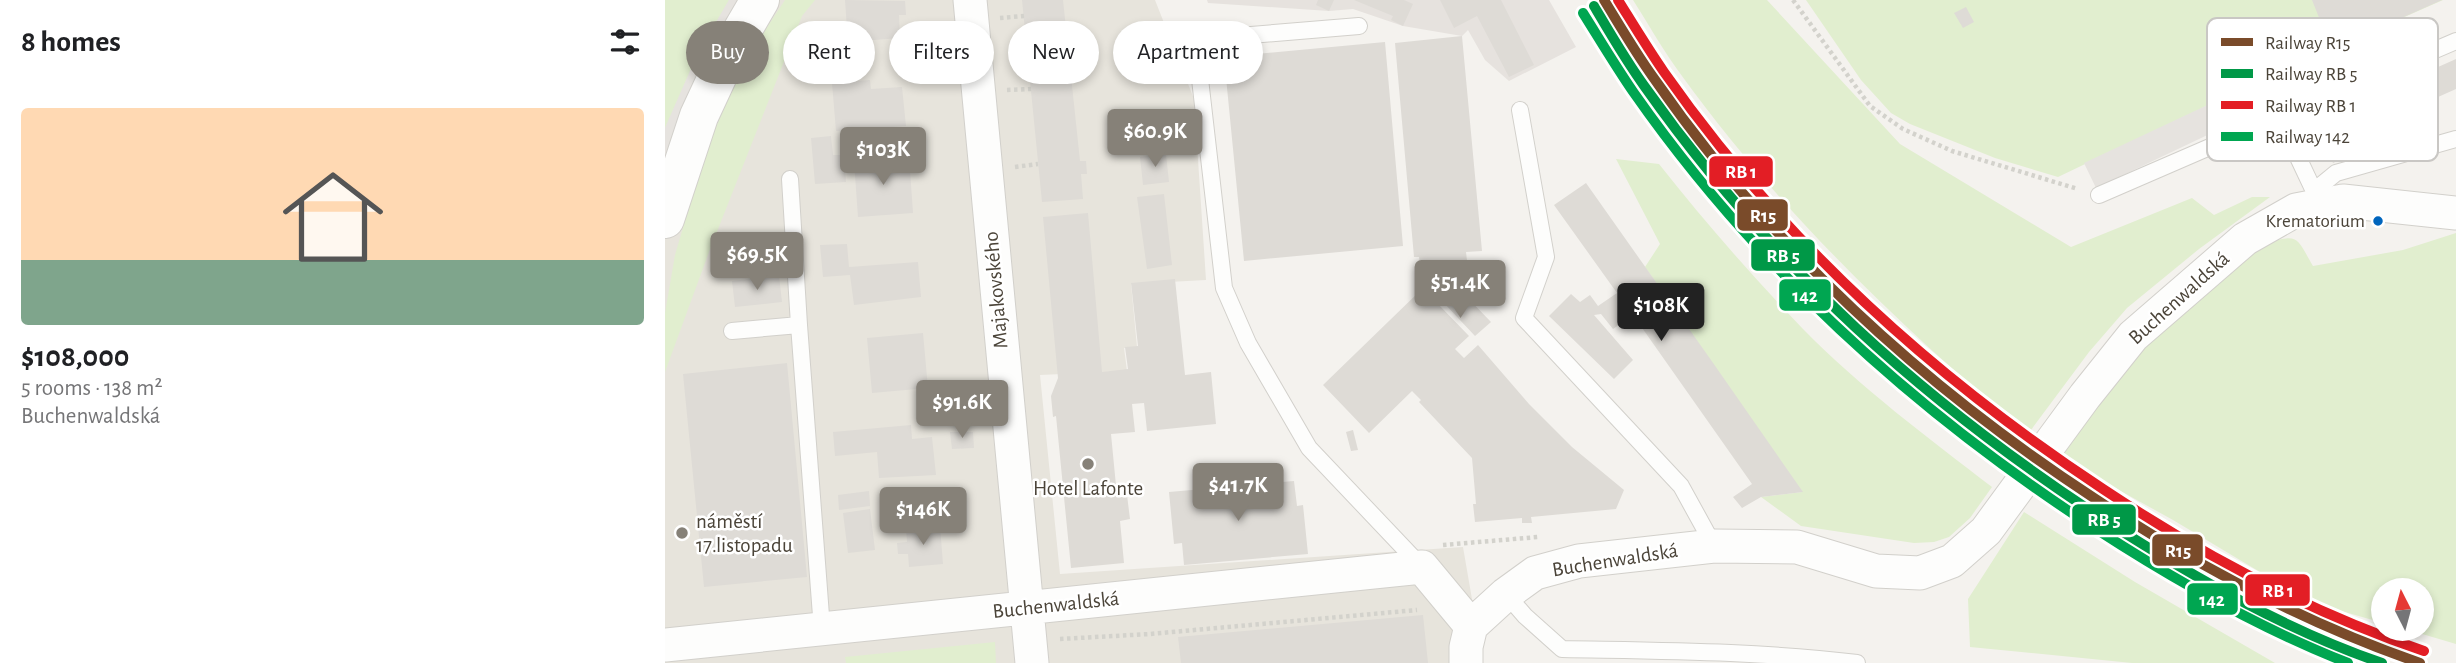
<!DOCTYPE html>
<meta charset="utf-8">
<style>
:root{--surface:#fff;--page:#f2f2f2;--text:#202124;--muted:#757577;--line:#e0e0e0;--accent:#868178}
body{margin:0;font-family:"Alegreya Sans",sans-serif;background:var(--page);color:var(--text);height:100vh;display:flex;flex-direction:column;font-size:26px;white-space:nowrap}
*{box-sizing:border-box;margin:0}
p{font-size:23px;color:var(--muted)}
.icon{flex:none;width:38px;height:38px;fill:none;stroke:currentColor;stroke-width:2;stroke-linecap:round;stroke-linejoin:round}
.map{position:relative;flex:1;overflow:hidden}
.side{display:flex;flex-direction:column;background:var(--surface);width:665px}
.side>*{flex:none}
.guide{position:absolute;left:21px;top:21px;width:665px;height:63px;display:flex;gap:14px}
.needle{width:46px;rotate:354deg}
.buttons{position:absolute;left:1706px;top:578px;display:grid;gap:14px}
.buttons a{display:grid;place-items:center;width:63px;height:63px;border-radius:50%;background:var(--surface);box-shadow:0 4px 10px #0003;font-size:35px}
.price{position:absolute;translate:-50% -60px;padding:0 16px;border-radius:7px;background:var(--accent);color:#fff;font-size:23px;line-height:46px;filter:drop-shadow(0 2px 4px #0008)}
.price::after{content:'';position:absolute;left:50%;top:42px;width:21px;height:16px;margin-left:-10px;background:inherit;clip-path:polygon(0 0,100% 0,50% 100%)}
.price.active{background:#222;color:#fff}
ul{padding:0;list-style:none}
li{display:grid;align-content:center;gap:14px;height:371px;padding:0 21px}
li+li{border-top:2px solid var(--line)}
li span{display:grid;place-items:center;height:217px;border-radius:7px;color:#555}
li>.icon{margin-inline-start:auto}
span .icon{width:126px;height:126px;fill:#fffc;stroke-width:1}
li b{font-size:30px}
h2{display:flex;justify-content:space-between;align-items:center;height:84px;padding:0 21px;font-size:30px}
.tag{padding:0 24px;border-radius:32px;background:var(--surface);box-shadow:0 4px 10px #0003;font-size:24px;line-height:63px}
.tag.active{background:var(--accent);color:#fff}
main{display:flex;flex:1;min-height:0}
.map>svg:first-child{display:block}
</style>
<main>
<section class="side">
<h2>8 homes<svg class="icon" aria-label="filters" viewBox="0 0 24 24"><path d="M4 7h16M4 17h16"/><circle cx="9" cy="7" r="2"/><circle cx="15" cy="17" r="2"/></svg></h2>
<ul>
<li><span style="background:linear-gradient(#ffd9b3 70%,#7fa58c 0)"><svg class="icon" aria-label="home" viewBox="0 0 24 24"><path d="M3 11l9-7 9 7M6 9v11h12V9"/></svg></span><div><b>$108,000</b><p>5 rooms · 138 m²</p><p>Buchenwaldská</p></div></li>
</ul>
</section>
<div class="map">
<svg width="1791" height="663" viewBox="0 0 1791 663">
<rect width="100%" height="100%" fill="#f4f2ee"/>
<path fill="#e7e4dc" d="M0,0h490l39,99 12,181 -75,4 6,63 -13,1 3,23 -87,4 20,199 403,-27 20,116h-818z"/>
<path fill="#e6e2de" d="M542,0h342l27,47 -67,34 -24,-21 -17,-30 -6,6 -59,-10 -50,-17 -24,2 -121,-8z"/>
<path fill="#e1eecf" d="M0,0h64l-31,53 -33,75z
M120,0h30l-13,16 -93,236 -44,120v-59l10,-58 30,-103 39,-90z
M968,0h134l133,144 171,103 121,-49 22,17 38,-18h18l-71,52 -72,59 -38,44 -61,82c-127,-106 -248,-223 -346,-358 -18,-24 -33,-51 -49,-76z
M1141,0h637l-195,86 -190,91 -63,-19 -85,-34 -19,-11 -30,-33z
M951,159l43,5c45,57 93,112 144,165 58,59 124,108 189,158l-22,31 -21,19 -15,5 -20,1 -113,-17 -40,-29 41,-5 -157,-225 15,-23z
M1791,233v411l-54,-16h20v-38h-39v33l-73,-21 -137,-82 -114,-63 57,-87 147,-126c36,-10 32,-9 50,22l90,-16z
M1359,512l111,70 140,81h-143l-162,-16 -2,-48z
M330,642l1,21h-150l-1,-6z"/>
<path fill="#e6e3df" d="M64,0h13l-77,160v-32l33,-75z
M1583,86l12,24 -164,78 -12,-25z"/>
<path fill="#dedbd6" d="M180,0l60,1 1,14h-7l1,23 -52,4z
M357,0h41l17,161h6l1,13h-6l2,25 -41,3z
M653,0h16l-5,11 -13,-6z
M689,0h50l9,4 -10,22 -12,-6 2,-4z
M775,0h61l33,65 -25,12 -32,-61 -23,12z
M1647,0h130l-54,24 5,14 -54,24 -7,-14 -41,19 -13,-29 42,-18z
M1301,7l8,15 -11,6 -9,-15z
M797,36l20,215 -16,1 4,34 -7,7 28,29 -16,14 -32,-34 -4,3 30,31 -14,13 9,9 14,-13 51,59 43,43 52,43 -8,19 -85,8 1,6h-10v-5l-47,4 -2,-18h3l-4,-46 -53,-56 2,-2 -9,-9 -43,42 -46,-48 100,-97 -4,-31h-5l-19,-214z
M720,42l18,204 -159,15 -20,-204z
M1791,59v30l-110,49 7,16 -20,9 -18,-41z
M205,80l1,9 31,-2 4,39 -70,5 -4,-48z
M166,136l2,19h11l2,27 -31,2 -4,-46z
M501,154l3,28 -26,3 -3,-28z
M244,157l4,56 -55,4 -4,-56z
M921,183l125,177 92,132 -42,5 -19,11 -9,-11 19,-13 -119,-169 -20,14 -12,-15 -7,1 39,45 -19,19 -65,-63 22,-22 9,8 10,-7 8,11 19,-13 -63,-88z
M499,194l8,71 -25,4 -10,-72z
M423,213l14,159 26,-3 -3,-22 13,-1 -7,-63 44,-4 10,96 26,-3 5,52 -69,7 -3,-28 -12,1 3,28 -24,2 6,62 10,-1 3,24 -10,2 4,42 -53,5 -15,-152 -3,1 -2,-21 7,-18 -15,-161z
M182,244l2,23 69,-5 3,35 -67,8 -4,-30 -27,2 -3,-32z
M114,276l3,26 -47,5 -3,-26z
M258,333l5,55 -56,5 -5,-55z
M122,363l20,214 -103,10 -21,-213z
M246,425l1,14 20,-2 4,38 -57,3 -2,-26 -42,4 -2,-24z
M688,430l5,20 -7,1 -5,-19z
M285,432h23l1,16 -22,1z
M629,481l3,25 6,-1 5,49 -124,11 -2,-22 -8,1 -5,-52z
M204,491l1,15 -31,4 -1,-15z
M205,509l5,41 -27,3 -5,-40z
M275,526l3,38 -34,3 -1,-13h-10l-1,-11 10,-1 -1,-13z
M758,615l5,48h-247l-3,-26z"/>
<g fill="none" stroke-linecap="round" stroke-linejoin="round">
<g stroke="#d2d0cb" stroke-width="18">
<path id="service" d="M694,26l-145,12 -17,15 27,235 24,55 61,105 111,117
M1594,81l20,36 177,-76
M855,110l26,147 -22,61 157,168 33,60
M125,179l9,146
M1649,191l22,-18 120,-34
M1434,195l180,-78 42,89
M67,331l67,-6 23,304
M841,594l19,22 37,33c99,2 197,2 295,14"/>
</g>
<g stroke="#d2d0cb" stroke-width="35">
<path id="minor" d="M305,0l62,663
M0,645l757,-78 49,59 35,-32 29,-21 44,-12 135,-15 83,1 79,24 44,2 32,-12 34,-30 99,-135 48,-60 112,-97 51,-29 47,-9 113,12
M801,663v-16l5,-21"/>
</g>
<g stroke="#d2d0cb" stroke-width="40">
<path id="tertiary" d="M0,219l34,-103 27,-58 34,-58"/>
</g>
<path stroke="#d3d2cc" stroke-width="4.5" stroke-dasharray="3.5 3.5" stroke-linecap="butt" d="M1128,0l77,106 33,23 49,22 126,38
M335,18l24,-2
M342,90l24,-1
M350,167l23,-3
M778,545l95,-8
M395,639l90,-5 267,-24"/>
<use href="#service" stroke="#fdfdfc" stroke-width="16"/>
<use href="#minor" stroke="#fdfdfc" stroke-width="33"/>
<use href="#tertiary" stroke="#fdfdfc" stroke-width="38"/>
<g stroke="#fff" stroke-width="16">
<path id="rail-1" d="M939,0c16,26 31,52 49,77 117,169 270,309 441,421 103,68 210,125 326,165"/>
</g>
<g stroke="#fff" stroke-width="16">
<path id="rail-2" d="M929,6c16,27 32,55 51,81 127,180 281,317 464,436 86,55 177,107 273,140"/>
</g>
<g stroke="#fff" stroke-width="16">
<path id="rail-3" d="M953,0c15,24 30,49 46,72 117,167 269,305 439,417 101,67 206,123 321,162"/>
</g>
<g stroke="#fff" stroke-width="16">
<path id="rail-4" d="M918,13c17,27 33,54 51,80 124,177 282,319 462,436 80,52 163,99 252,134"/>
</g>
<use href="#rail-1" stroke="#7a4b2a" stroke-width="10"/>
<use href="#rail-2" stroke="#009847" stroke-width="10"/>
<use href="#rail-3" stroke="#e31e25" stroke-width="10"/>
<use href="#rail-4" stroke="#00a651" stroke-width="10"/>
</g>
<circle fill="#0065bd" stroke="#fff" stroke-width="2.5" cx="1713" cy="221" r="6"/>
<g fill="#868178" stroke="#fff" stroke-width="2.5">
<circle cx="423" cy="464" r="7"/>
<circle cx="17" cy="533" r="7"/>
</g>
<g text-anchor="middle" dominant-baseline="central" stroke-width="5" stroke-linejoin="round" paint-order="stroke">
<g font-size="19" fill="#4b4439" stroke="#fff" text-anchor="end">
<text x="1700" y="221">Krematorium</text>
</g>
<g font-size="21" fill="#4b4439" stroke="#fff">
<text transform="translate(331 290) rotate(-95)">Majakovského</text>
<text transform="translate(1514 298) rotate(-42)">Buchenwaldská</text>
<text transform="translate(950 560) rotate(-9)">Buchenwaldská</text>
<text transform="translate(391 605) rotate(-6)">Buchenwaldská</text>
</g>
<g font-size="21" fill="#4b4439" stroke="#fff">
<text x="423" y="488">Hotel Lafonte</text>
<text x="31" y="521" text-anchor="start">náměstí<tspan x="31" dy="24">17.listopadu</tspan></text>
</g>
</g>
<rect x="1542" y="18" width="231" height="143" rx="10" fill="#fff" stroke="#c9c7c4" stroke-width="2"/>
<rect x="1556" y="38" width="32" height="8" fill="#7a4b2a"/>
<rect x="1556" y="69" width="32" height="9" fill="#009847"/>
<rect x="1556" y="101" width="32" height="8" fill="#e31e25"/>
<rect x="1556" y="132" width="32" height="9" fill="#00a651"/>
<g font-size="19" fill="#4b4439">
<text x="1600" y="49">Railway R15</text>
<text x="1600" y="80">Railway RB 5</text>
<text x="1600" y="112">Railway RB 1</text>
<text x="1600" y="143">Railway 142</text>
</g>
<g stroke="#fff" stroke-width="2.5">
<rect x="1043" y="155" width="66" height="33" rx="7" fill="#e31e25"/>
<rect x="1071" y="198" width="53" height="34" rx="7" fill="#7a4b2a"/>
<rect x="1085" y="238" width="66" height="34" rx="7" fill="#009847"/>
<rect x="1113" y="278" width="54" height="34" rx="7" fill="#00a651"/>
<rect x="1406" y="503" width="66" height="33" rx="7" fill="#009847"/>
<rect x="1486" y="533" width="53" height="34" rx="7" fill="#7a4b2a"/>
<rect x="1579" y="573" width="67" height="34" rx="7" fill="#e31e25"/>
<rect x="1521" y="582" width="53" height="34" rx="7" fill="#00a651"/>
</g>
<g font-size="19" text-anchor="middle" font-weight="bold" fill="#fff">
<text x="1076" y="178">RB 1</text>
<text x="1098" y="222">R15</text>
<text x="1118" y="262">RB 5</text>
<text x="1140" y="302">142</text>
<text x="1439" y="526">RB 5</text>
<text x="1513" y="557">R15</text>
<text x="1613" y="597">RB 1</text>
<text x="1547" y="606">142</text>
</g>
</svg>
<div class="buttons">
<a><svg class="needle" viewBox="-14 -14 28 28"><path d="M0-13l5 13h-10z" fill="#e53935"/><path d="M0 13l5-13h-10z" fill="#757577"/></svg></a>
</div>
<b class="price" style="left:490px;top:169px">$60.9K</b>
<b class="price" style="left:218px;top:187px">$103K</b>
<b class="price" style="left:92px;top:292px">$69.5K</b>
<b class="price" style="left:795px;top:320px">$51.4K</b>
<b class="price active" style="left:996px;top:343px">$108K</b>
<b class="price" style="left:297px;top:440px">$91.6K</b>
<b class="price" style="left:573px;top:523px">$41.7K</b>
<b class="price" style="left:258px;top:547px">$146K</b>
<div class="guide">
<a class="tag active">Buy</a>
<a class="tag">Rent</a>
<a class="tag">Filters</a>
<a class="tag">New</a>
<a class="tag">Apartment</a>
</div>
</div>
</main>
